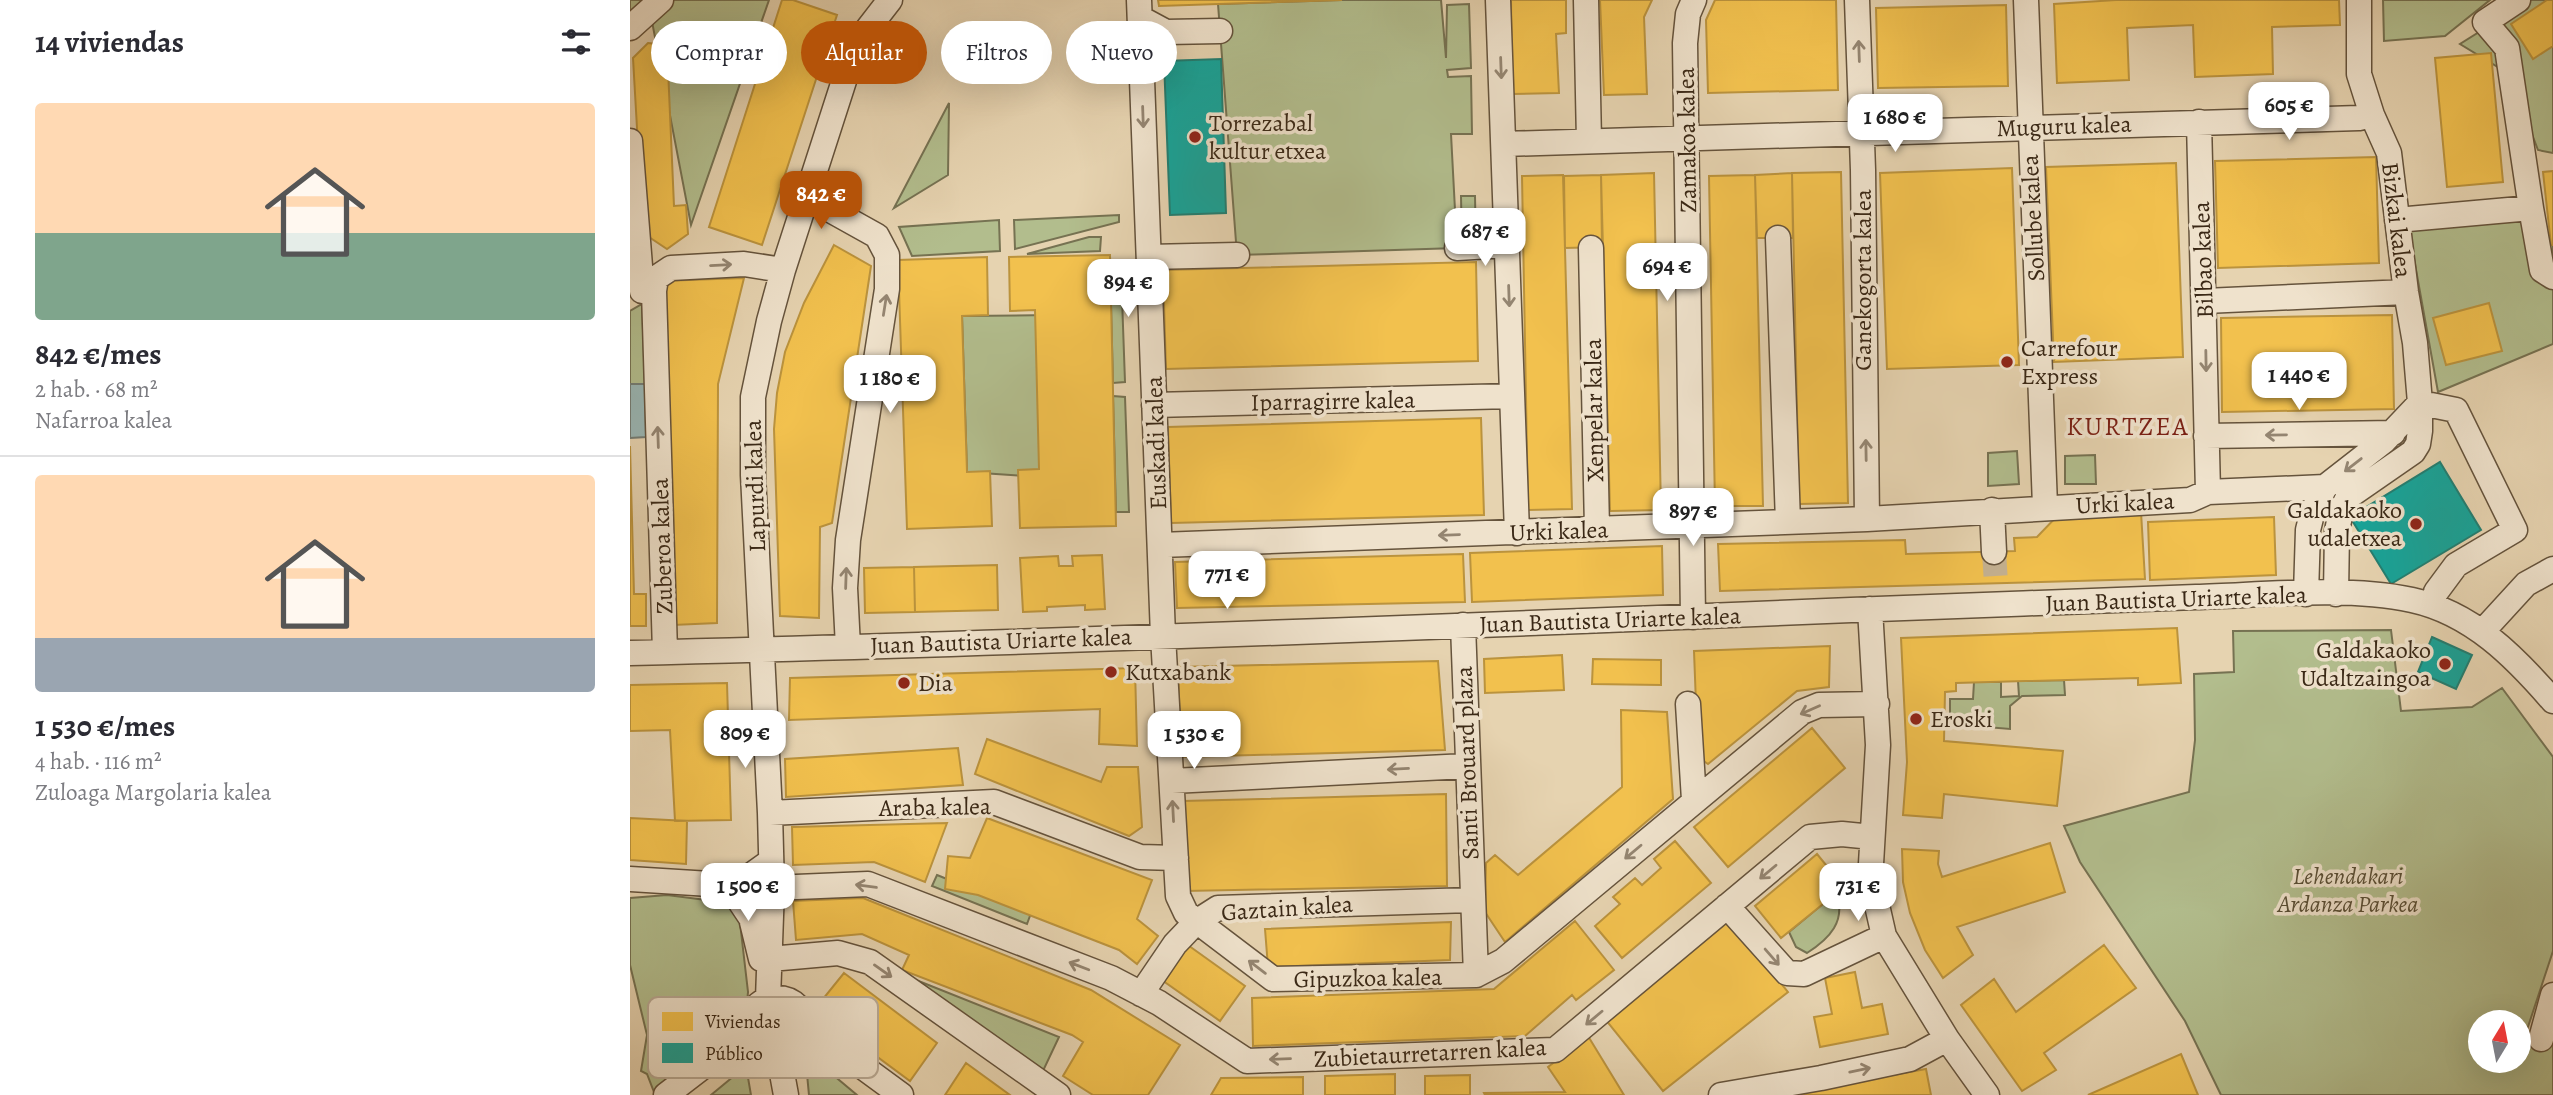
<!DOCTYPE html>
<html lang="es">
<meta charset="utf-8">
<style>
:root{--surface:#fff;--page:#f2f2f3;--text:#2b2b33;--muted:#7c7c81;--line:#e1e1e2;--accent:#b45309}
body{margin:0;font-family:Alegreya,serif;background:var(--page);color:var(--text);height:100vh;display:flex;flex-direction:column;font-size:26px;white-space:nowrap}
*{box-sizing:border-box;margin:0}
p{font-size:23px;color:var(--muted)}
.icon{flex:none;width:38px;height:38px;fill:none;stroke:currentColor;stroke-width:2;stroke-linecap:round;stroke-linejoin:round}
.map{position:relative;flex:1;overflow:hidden}
.details{display:flex;flex-direction:column;background:var(--surface);width:630px}
.details>*{flex:none}
.top-card{position:absolute;left:21px;top:21px;width:665px;height:63px;display:flex;gap:14px}
.needle{width:46px;rotate:10deg}
.buttons{position:absolute;left:1838px;top:1010px;display:grid;gap:14px}
.buttons a{display:grid;place-items:center;width:63px;height:63px;border-radius:50%;background:var(--surface);box-shadow:0 7px 28px #0002;font-size:35px}
.price{position:absolute;translate:-50% -60px;padding:0 16px;border-radius:14px;background:#fff;color:#222;font-size:23px;line-height:46px;filter:drop-shadow(0 2px 4px #0008)}
.price::after{content:'';position:absolute;left:50%;top:42px;width:21px;height:16px;margin-left:-10px;background:inherit;clip-path:polygon(0 0,100% 0,50% 100%)}
.price.active{background:var(--accent);color:#fff}
ul{padding:0;list-style:none}
li{display:grid;align-content:center;gap:14px;height:371px;padding:0 35px}
li+li{border-top:2px solid var(--line)}
li span{display:grid;place-items:center;height:217px;border-radius:7px;color:#555}
li>.icon{margin-inline-start:auto}
span .icon{width:126px;height:126px;fill:#fffc;stroke-width:1}
li b{font-size:30px}
h2{display:flex;justify-content:space-between;align-items:center;height:84px;padding:0 35px;font-size:30px}
.pill{padding:0 24px;border-radius:32px;background:var(--surface);box-shadow:0 7px 28px #0002;font-size:24px;line-height:63px}
.pill.active{background:var(--accent);color:#fff}
main{display:flex;flex:1;min-height:0}
.map>svg:first-child{display:block}
</style>
<main>
<section class="details">
<h2>14 viviendas<svg class="icon" aria-label="filters" viewBox="0 0 24 24"><path d="M4 7h16M4 17h16"/><circle cx="9" cy="7" r="2"/><circle cx="15" cy="17" r="2"/></svg></h2>
<ul>
<li><span style="background:linear-gradient(#ffd9b3 60%,#7fa58c 0)"><svg class="icon" aria-label="home" viewBox="0 0 24 24"><path d="M3 11l9-7 9 7M6 9v11h12V9"/></svg></span><div><b>842 €/mes</b><p>2 hab. · 68 m²</p><p>Nafarroa kalea</p></div></li>
<li><span style="background:linear-gradient(#ffd9b3 75%,#9aa5b1 0)"><svg class="icon" aria-label="home" viewBox="0 0 24 24"><path d="M3 11l9-7 9 7M6 9v11h12V9"/></svg></span><div><b>1 530 €/mes</b><p>4 hab. · 116 m²</p><p>Zuloaga Margolaria kalea</p></div></li>
</ul>
</section>
<div class="map">
<svg width="1923" height="1095" viewBox="0 0 1923 1095">
<rect width="100%" height="100%" fill="#e6d3b0"/>
<filter id="stains"><feTurbulence type="fractalNoise" baseFrequency=".00286" numOctaves="4"/><feColorMatrix values="0 0 0 0 .2 0 0 0 0 .09 0 0 0 0 .02 0 0 0 .5 -.17"/></filter>
<radialGradient id="worn" r=".72"><stop offset=".6" stop-color="#630" stop-opacity="0"/><stop offset="1" stop-color="#630" stop-opacity=".3"/></radialGradient>
<path fill="#b2bd8d" stroke="#767252" stroke-width="2" fill-rule="evenodd" d="M0,0h139l-78,225 -41,-214 -20,17z
M712,0h99l5,58 1,-53 22,-1 2,64 -24,2 1,7 23,-1 1,58h-21l6,114 -220,7 -19,-251z
M1753,0h107l-45,36 -61,5z
M1900,0h23v153l-15,-3 -29,-76 -49,-30z
M319,103l-1,72 -54,33z
M831,196h14l1,54h-14z
M489,215v7l-104,27 -1,-29z
M1894,218l29,27v99l-115,48 -30,-167z
M369,220l1,31 -88,5 -13,-29z
M459,237h12l-1,14 -73,3z
M480,268l11,2 4,112 -12,1z
M12,304l3,80h-15v-73z
M422,315l2,163 -87,-6 -5,-156z
M483,396l12,1 4,115h-13z
M1387,451l2,33 -31,2v-33z
M1465,455l1,29h-31v-28z
M1761,630l10,81 71,-4 30,-19 51,69v194l-31,94h31v50h-332l-36,-74 -105,-159 -16,-36 125,-34 6,-52 -1,-66 40,-2 -1,-41zM1850,1022h38v38h-38z
M1434,680l1,15 -43,1 -12,10v23l-60,-5v-25h23l1,-17h27v15l18,-1 -1,-15z
M307,875l94,38 -4,11 -95,-38z
M1206,893c11,28 -7,46 -29,60l-11,-6 -7,-15z
M37,895l39,5 31,-3 11,95 -4,43 -90,57 -7,-18 -6,-3 6,-36 -17,-70v-67z
M286,980l143,57 -17,36z
M190,1064l37,31h-48l-2,-21z
M116,1066l5,29h-40z"/>
<path fill="#99b6b4" stroke="#737d75" stroke-width="2" d="M0,384h15l1,53 -16,1z"/>
<path fill="#f2c14e" stroke="#bb933d" stroke-width="2" d="M152,0h11l44,15 -75,230 -53,-18z
M528,0h184l-183,6z
M881,0h55v33l-10,1 3,59 -47,1z
M970,0h52l-8,17 3,77 -43,1z
M1085,0h121l2,90 -130,3 -2,-73z
M1486,0h223l1,25 -68,2 1,47 -78,3 -2,-52 -66,3 2,52 -72,3 -3,-79z
M1917,0h6v46l-20,13 -22,-35z
M1376,5l2,81 -130,2 -2,-80z
M18,43l19,2 7,161 12,-1 2,29 -21,15 -24,-16 -10,-175z
M1861,53l12,129 -56,5 -12,-129z
M1746,157l3,106 -161,5 -3,-107z
M1546,163l7,194 -129,5 -8,-195z
M1382,168l7,197 -132,4 -7,-196z
M1923,171v74h-2l-8,-73z
M1211,172l7,331 -49,1 -7,-331z
M1024,173l7,337 -51,1 -9,-336z
M1162,173l1,65h-36l-2,-63z
M933,175l9,334 -44,1 -6,-334z
M971,175l1,72 -37,1 -1,-72z
M1125,175l8,331h-48l-6,-330z
M204,245l37,21 -39,257 -12,4 -1,91 -39,-2 -6,-187 3,-36 8,-41 19,-49z
M480,255l6,271 -96,2 -2,-58 21,-1 -4,-159 -25,1 -1,-54z
M357,257l1,58 -26,1 5,156 23,-1 2,55 -85,3 -9,-269z
M846,262l2,99 -312,8 -3,-99z
M114,278l-26,106 -1,239 -44,2 -12,-344z
M1859,303l13,48 -56,14 -13,-47z
M1762,315l2,94 -172,3 -1,-94z
M851,418l3,97 -313,8 -3,-96z
M0,446l4,148h12v32h-16z
M1431,512h80l4,67 -425,12 -2,-47 187,-4 1,14 109,-3 -1,-13 23,-1z
M1644,517l2,58 -126,5 -2,-58z
M1032,546l1,49 -191,7 -2,-49z
M833,554l2,48 -288,6 -2,-46z
M472,555l3,54 -20,1v-5l-38,2v4l-24,1 -3,-54 38,-2 1,10h14l-1,-10z
M367,565l1,45 -83,2 -1,-45z
M284,567l1,45 -50,1 -1,-45z
M1547,628l4,55 -43,2v-7l-182,5v8l-11,1 -1,49 119,10 -6,55 -113,-12 -2,24 -39,-3 4,-53 -6,-124z
M1200,646l-1,41 -32,4 -89,73 -10,-7 -4,-106z
M932,655l2,35 -79,3 -1,-34z
M963,659l68,1v25l-69,-1z
M808,661l7,89 -264,7 -3,-90z
M505,668l2,78 -38,-2 1,-35 -311,11 1,-42z
M97,683l4,137 -56,1 -5,-91 -40,1v-46z
M991,710l46,2 6,87 -168,143 -20,-30 1,-49 9,-8 23,20 104,-88z
M1182,728l33,40 -117,99 -34,-40z
M357,739l114,43 6,-15h31l4,60 -13,9 -154,-62z
M328,748l5,37 -177,12 -1,-38z
M816,794l1,92 -262,5 -2,-90z
M0,818l57,3 -1,43 -56,-4z
M357,818l165,62 -15,39 21,17 -21,28 -18,-14 -141,-55 -33,-6 3,-33 22,2z
M317,823l-22,59 -51,-20 -81,3 -1,-38z
M1045,841l36,42 -89,75 -27,-32 25,-22 -7,-7 22,-19 7,7 19,-17 -7,-9z
M1420,843l15,49 -108,35 16,28 -30,23 -18,-28 -15,-37 -7,-31 -1,-33 37,2 -1,13 4,13z
M1187,854l27,33 -63,51 -26,-32z
M233,898l228,92 89,55 -32,50h-55l-30,-19 20,-34 -11,-7 -170,-65 7,-15 -47,-21 -66,6 -3,-39z
M1099,919l59,73 -125,99 -58,-72z
M945,921l39,49 -38,30 -4,-5 -47,41 -272,10 -1,-48 242,-9z
M821,922l-1,38 -182,7 -3,-38z
M555,943l60,43 -25,35 -61,-43z
M1474,945l32,43 -92,65 12,17 -34,21 -61,-86 33,-26 22,33z
M1225,972l7,36 20,-4 6,30 -68,13 -6,-30 18,-3 -7,-36z
M214,973l93,70 -27,38 -96,-71z
M958,1036l36,59h-139l-1,-2 81,-1 -17,-25z
M1551,1054l17,41h-110z
M336,1063l44,32h-65z
M1296,1069l5,26h-150z
M765,1074v21h-70v-19z
M840,1075v20h-45v-19z
M673,1077v18h-92l10,-17z"/>
<path fill="#17a398" stroke="#227e71" stroke-width="2" d="M591,59l5,154 -56,2 -6,-154z
M1810,462l41,68 -90,54 -41,-67z
M1802,637l40,18 -16,34 -38,-17z"/>
<g fill="none" stroke-linecap="round" stroke-linejoin="round">
<path stroke="#c4b191" stroke-width="24" stroke-dasharray="24 12" stroke-linecap="butt" d="M1364,552l2,31"/>
<g stroke="#65533c" stroke-width="27">
<path id="minor" d="M509,0l24,636 15,260 8,17 87,66 203,-4 27,-14 299,-249 17,-7 58,-1
M868,0l19,533
M956,0l3,141
M1227,0l6,170 4,349
M1396,0l19,506
M1888,0l-33,22 22,26 24,160
M510,18l26,14 54,-1
M0,28l31,-28
M1569,122l9,370 117,-5
M0,141l12,150
M874,144l855,-26 13,-3
M177,197l70,39 10,19v34l-39,251 -3,48 3,59
M1767,220l134,-12 11,62 11,7
M1148,238l10,284
M827,248l50,-3
M961,248l6,281
M519,257l88,-2
M1575,301l201,-9
M524,405l358,-9
M1801,405l25,5 59,120 -59,35 -20,27
M1576,436l187,-3
M1362,510l2,42
M530,545l707,-26 323,-19 18,-8
M1676,594l2,-64 5,-20 12,-23 59,-46 36,-38
M1706,594l1,-63 4,-20 7,-14 65,-45 5,-8 2,-13v-28l-5,-60 -9,-51 -17,-139 -17,-38 -13,-41v-74
M1240,609l8,136 -7,119 3,28 10,44 63,103 40,56
M1063,617l-8,-574 3,-29 6,-14
M833,625l13,350
M1852,632l44,-48 27,-15
M35,652l-11,-361 2,-13 15,-10 73,-4 39,6
M0,653c407,-10 814,-26 1221,-43 115,-4 230,-9 345,-13 69,-2 148,-11 216,3 60,13 103,57 141,101
M1058,704l6,96
M542,781l294,-15
M140,813l224,-11 146,55 36,1
M0,879l80,5 40,-8 21,-15
M80,884l27,13 14,21 10,41
M142,888l96,-4 243,94 48,25 88,58 308,-11 255,-213 32,-3 30,3
M1097,906l60,67 17,1 80,-38
M140,959l68,-6 32,9 188,133
M511,994l34,-50 21,-22 22,-14 253,-8
M118 1027a29 29 0 1 1 58 0a29 29 0 1 1-58 0Z
M138,999l4,-111 -2,-75 -17,-338v-78l16,-76 14,-51 69,-214 14,-25 24,-31
M177,1026l94,69
M1911,1039l12,-44
M149,1057l7,38
M36,1095l82,-63
M1091,1095l100,-17 89,-19 37,-20"/>
</g>
<use href="#minor" stroke="#efe2cc" stroke-width="24"/>
</g>
<defs><path id="oneway-shaft" d="M-6 0H5M1.5-3L5.5 0L1.5 3" fill="none" stroke-width="1.6" stroke-linecap="round" stroke-linejoin="round" transform="scale(1.75)"/></defs>
<g stroke="#948571">
<use href="#oneway-shaft" transform="translate(1229 51) rotate(-92)"/>
<use href="#oneway-shaft" transform="translate(871 68) rotate(88)"/>
<use href="#oneway-shaft" transform="translate(513 117) rotate(88)"/>
<use href="#oneway-shaft" transform="translate(91 265) rotate(-3)"/>
<use href="#oneway-shaft" transform="translate(879 296) rotate(88)"/>
<use href="#oneway-shaft" transform="translate(255 305) rotate(-81)"/>
<use href="#oneway-shaft" transform="translate(1576 361) rotate(89)"/>
<use href="#oneway-shaft" transform="translate(1646 435) rotate(179)"/>
<use href="#oneway-shaft" transform="translate(28 437) rotate(-92)"/>
<use href="#oneway-shaft" transform="translate(1236 450) rotate(-91)"/>
<use href="#oneway-shaft" transform="translate(1723 465) rotate(142)"/>
<use href="#oneway-shaft" transform="translate(819 535) rotate(178)"/>
<use href="#oneway-shaft" transform="translate(216 578) rotate(-88)"/>
<use href="#oneway-shaft" transform="translate(1180 710) rotate(156)"/>
<use href="#oneway-shaft" transform="translate(768 769) rotate(177)"/>
<use href="#oneway-shaft" transform="translate(543 811) rotate(-93)"/>
<use href="#oneway-shaft" transform="translate(1003 852) rotate(140)"/>
<use href="#oneway-shaft" transform="translate(1138 872) rotate(140)"/>
<use href="#oneway-shaft" transform="translate(236 886) rotate(-172)"/>
<use href="#oneway-shaft" transform="translate(1142 957) rotate(49)"/>
<use href="#oneway-shaft" transform="translate(449 966) rotate(-159)"/>
<use href="#oneway-shaft" transform="translate(627 967) rotate(-143)"/>
<use href="#oneway-shaft" transform="translate(253 971) rotate(35)"/>
<use href="#oneway-shaft" transform="translate(964 1018) rotate(140)"/>
<use href="#oneway-shaft" transform="translate(650 1059) rotate(178)"/>
<use href="#oneway-shaft" transform="translate(1230 1070) rotate(-12)"/>
</g>
<g fill="#8f2418" stroke="#efe2cc" stroke-width="2.5">
<circle cx="565" cy="137" r="7"/>
<circle cx="1377" cy="362" r="7"/>
<circle cx="1786" cy="524" r="7"/>
<circle cx="1815" cy="664" r="7"/>
<circle cx="481" cy="672" r="7"/>
<circle cx="274" cy="683" r="7"/>
<circle cx="1286" cy="719" r="7"/>
</g>
<g text-anchor="middle" dominant-baseline="central" stroke-width="7" stroke-linejoin="round" paint-order="stroke">
<g font-size="24" fill="#3a2816" stroke="#efe2cc" text-anchor="start">
<text x="579" y="123">Torrezabal<tspan x="579" dy="28">kultur etxea</tspan></text>
<text x="1391" y="348">Carrefour<tspan x="1391" dy="28">Express</tspan></text>
<text x="1772" y="510" text-anchor="end">Galdakaoko<tspan x="1772" dy="28">udaletxea</tspan></text>
<text x="1801" y="650" text-anchor="end">Galdakaoko<tspan x="1801" dy="28">Udaltzaingoa</tspan></text>
<text x="495" y="672">Kutxabank</text>
<text x="288" y="683">Dia</text>
<text x="1300" y="719">Eroski</text>
</g>
<g font-size="24" fill="#3a2816" stroke="#efe2cc">
<text transform="translate(1434 126) rotate(-2)">Muguru kalea</text>
<text transform="translate(1057 140) rotate(-91)">Zamakoa kalea</text>
<text transform="translate(1403 218) rotate(-93)">Sollube kalea</text>
<text transform="translate(1767 220) rotate(83)">Bizkai kalea</text>
<text transform="translate(1573 260) rotate(-92)">Bilbao kalea</text>
<text transform="translate(1233 280) rotate(-90)">Ganekogorta kalea</text>
<text transform="translate(703 401) rotate(-1)">Iparragirre kalea</text>
<text transform="translate(964 410) rotate(-91)">Xenpelar kalea</text>
<text transform="translate(526 443) rotate(-92)">Euskadi kalea</text>
<text transform="translate(125 486) rotate(-92)">Lapurdi kalea</text>
<text transform="translate(1495 503) rotate(-3)">Urki kalea</text>
<text transform="translate(929 531) rotate(-2)">Urki kalea</text>
<text transform="translate(32 546) rotate(-92)">Zuberoa kalea</text>
<text transform="translate(1546 599) rotate(-2)">Juan Bautista Uriarte kalea</text>
<text transform="translate(980 620) rotate(-2)">Juan Bautista Uriarte kalea</text>
<text transform="translate(371 641) rotate(-2)">Juan Bautista Uriarte kalea</text>
<text transform="translate(837 763) rotate(-92)">Santi Brouard plaza</text>
<text transform="translate(305 807) rotate(-1)">Araba kalea</text>
<text transform="translate(657 908) rotate(-4)">Gaztain kalea</text>
<text transform="translate(738 978) rotate(-1)">Gipuzkoa kalea</text>
<text transform="translate(800 1053) rotate(-3)">Zubietaurretarren kalea</text>
</g>
<g font-size="24" font-style="italic" fill="#584d34" stroke="#efe2cc">
<text x="1718" y="876">Lehendakari<tspan x="1718" dy="28">Ardanza Parkea</tspan></text>
</g>
<g font-size="26" letter-spacing="2" fill="#7a1f14" stroke="#efe2cc">
<text x="1498" y="426">KURTZEA</text>
</g>
</g>
<rect x="18" y="997" width="230" height="81" rx="10" fill="#efe2cc" stroke="#b9aa95" stroke-width="2"/>
<rect x="32" y="1012" width="31" height="19" fill="#f2c14e"/>
<rect x="32" y="1043" width="31" height="20" fill="#17a398"/>
<g font-size="19" fill="#3a2816">
<text x="75" y="1028">Viviendas</text>
<text x="75" y="1060">Público</text>
</g>
<rect width="100%" height="100%" filter="url(#stains)"/>
<rect width="100%" height="100%" fill="url(#worn)"/>
</svg>
<div class="buttons">
<a><svg class="needle" viewBox="-14 -14 28 28"><path d="M0-13l5 13h-10z" fill="#e53935"/><path d="M0 13l5-13h-10z" fill="#7c7c81"/></svg></a>
</div>
<b class="price" style="left:1659px;top:142px">605 €</b>
<b class="price" style="left:1265px;top:154px">1 680 €</b>
<b class="price active" style="left:191px;top:231px">842 €</b>
<b class="price" style="left:855px;top:268px">687 €</b>
<b class="price" style="left:1037px;top:303px">694 €</b>
<b class="price" style="left:498px;top:319px">894 €</b>
<b class="price" style="left:1669px;top:412px">1 440 €</b>
<b class="price" style="left:260px;top:415px">1 180 €</b>
<b class="price" style="left:1063px;top:548px">897 €</b>
<b class="price" style="left:597px;top:611px">771 €</b>
<b class="price" style="left:115px;top:770px">809 €</b>
<b class="price" style="left:564px;top:771px">1 530 €</b>
<b class="price" style="left:118px;top:923px">1 500 €</b>
<b class="price" style="left:1228px;top:923px">731 €</b>
<div class="top-card">
<a class="pill">Comprar</a>
<a class="pill active">Alquilar</a>
<a class="pill">Filtros</a>
<a class="pill">Nuevo</a>
</div>
</div>
</main>
